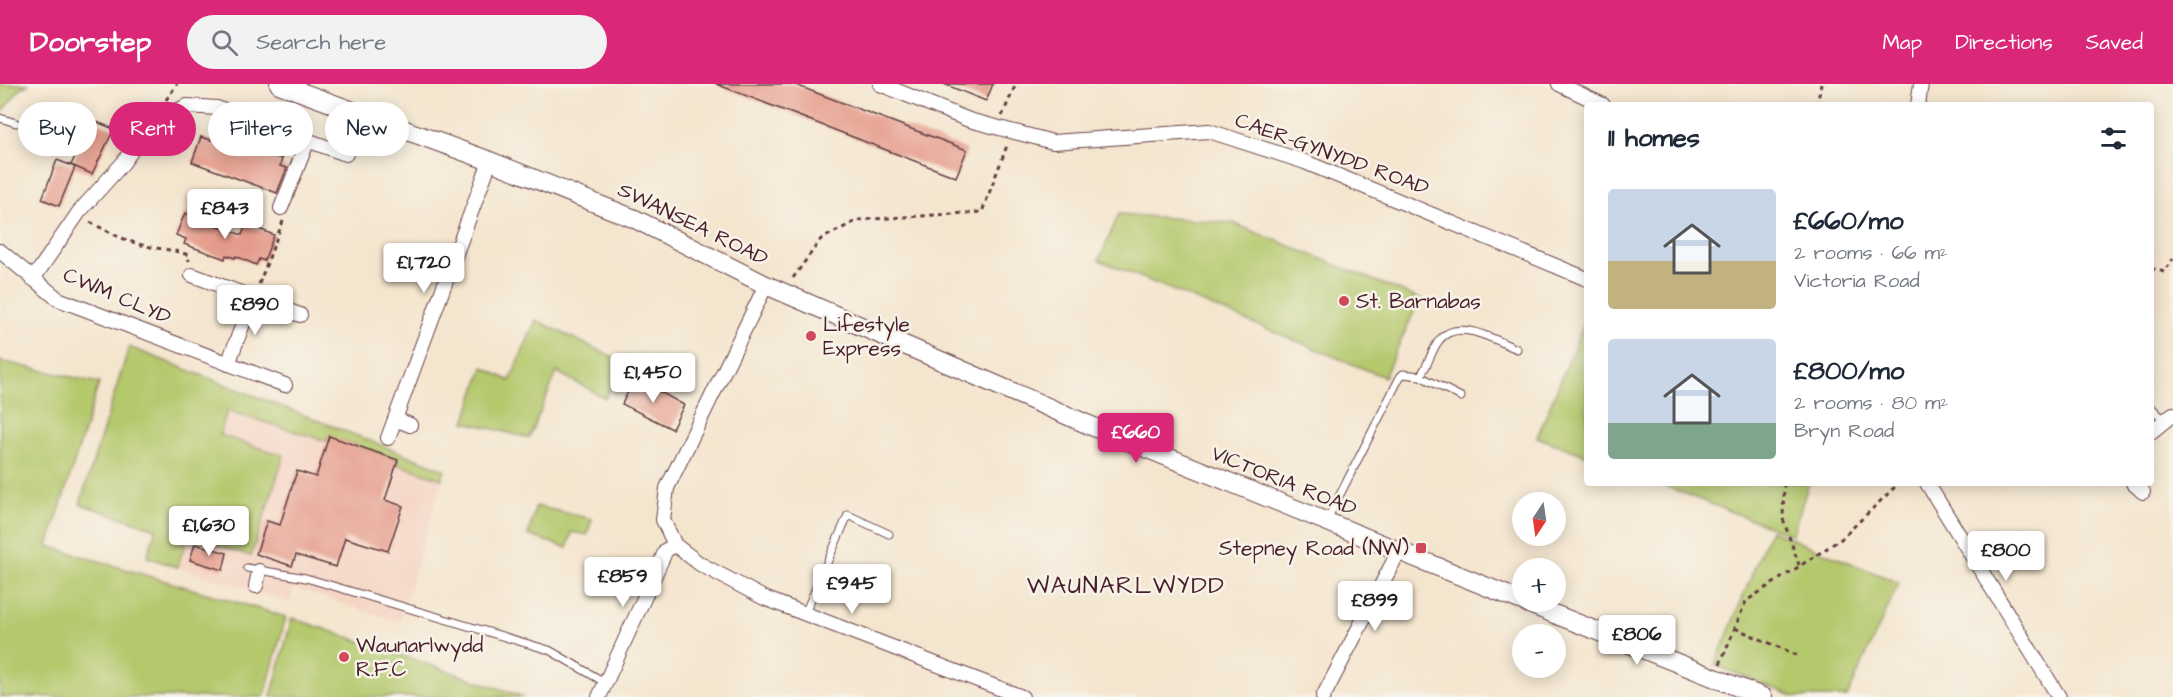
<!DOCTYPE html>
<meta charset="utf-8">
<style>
:root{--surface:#fff;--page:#f2f2f3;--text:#1f2937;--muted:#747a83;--accent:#db2777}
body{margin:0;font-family:"Architects Daughter",sans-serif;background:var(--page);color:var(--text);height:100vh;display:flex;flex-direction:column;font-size:22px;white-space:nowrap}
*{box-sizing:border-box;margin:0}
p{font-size:20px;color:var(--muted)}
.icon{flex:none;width:33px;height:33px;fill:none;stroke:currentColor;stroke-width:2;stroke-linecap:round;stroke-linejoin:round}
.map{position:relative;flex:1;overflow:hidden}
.drawer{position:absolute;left:1584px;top:18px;width:570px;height:384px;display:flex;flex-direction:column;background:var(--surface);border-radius:6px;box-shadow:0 3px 15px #0003}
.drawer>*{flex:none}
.guide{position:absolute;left:18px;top:18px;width:570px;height:54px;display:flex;gap:12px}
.needle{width:39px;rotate:193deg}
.buttons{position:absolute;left:1512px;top:408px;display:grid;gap:12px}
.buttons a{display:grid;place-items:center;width:54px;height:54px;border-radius:50%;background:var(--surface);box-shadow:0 3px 15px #0003;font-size:30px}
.price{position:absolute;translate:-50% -51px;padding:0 14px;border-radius:6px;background:#fff;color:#222;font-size:20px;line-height:39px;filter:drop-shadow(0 2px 3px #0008)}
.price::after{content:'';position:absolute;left:50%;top:36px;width:18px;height:14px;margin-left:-9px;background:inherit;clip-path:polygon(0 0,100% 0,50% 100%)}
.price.active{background:var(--accent);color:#fff}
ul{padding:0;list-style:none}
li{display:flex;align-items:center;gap:18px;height:150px;padding:0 24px}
li span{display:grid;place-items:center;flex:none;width:168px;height:120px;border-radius:6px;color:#555}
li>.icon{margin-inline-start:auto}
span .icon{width:72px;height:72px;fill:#fffc;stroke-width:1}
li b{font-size:26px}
h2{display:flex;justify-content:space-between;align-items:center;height:72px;padding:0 24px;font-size:26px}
.tag{padding:0 21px;border-radius:27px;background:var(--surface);box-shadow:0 3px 15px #0003;font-size:21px;line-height:54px}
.tag.active{background:var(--accent);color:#fff}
header{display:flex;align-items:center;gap:36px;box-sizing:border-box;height:84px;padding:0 30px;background:var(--accent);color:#fff}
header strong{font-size:28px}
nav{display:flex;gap:33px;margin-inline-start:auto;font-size:21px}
.search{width:420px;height:54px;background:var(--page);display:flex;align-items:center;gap:15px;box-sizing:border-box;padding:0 21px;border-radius:33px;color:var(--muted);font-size:22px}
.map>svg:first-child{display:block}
</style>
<header>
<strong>Doorstep</strong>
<div class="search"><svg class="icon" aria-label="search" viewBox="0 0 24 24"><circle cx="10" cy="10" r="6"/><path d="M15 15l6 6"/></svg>Search here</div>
<nav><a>Map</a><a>Directions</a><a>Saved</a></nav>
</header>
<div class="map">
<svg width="2173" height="613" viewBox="0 0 2173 613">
<rect width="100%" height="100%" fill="#f7f3e8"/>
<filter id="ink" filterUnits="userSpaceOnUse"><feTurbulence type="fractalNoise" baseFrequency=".0167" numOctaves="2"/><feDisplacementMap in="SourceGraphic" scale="12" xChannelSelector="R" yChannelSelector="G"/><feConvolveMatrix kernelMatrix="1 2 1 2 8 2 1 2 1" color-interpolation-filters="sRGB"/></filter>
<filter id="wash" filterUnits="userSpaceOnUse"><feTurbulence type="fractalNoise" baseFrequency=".008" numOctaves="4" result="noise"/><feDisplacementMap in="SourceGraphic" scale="24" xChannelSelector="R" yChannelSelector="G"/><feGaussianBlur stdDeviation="1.35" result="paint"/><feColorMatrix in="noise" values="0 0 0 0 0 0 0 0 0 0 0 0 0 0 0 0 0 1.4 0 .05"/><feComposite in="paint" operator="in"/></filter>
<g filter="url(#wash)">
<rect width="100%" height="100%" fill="#f4e5ce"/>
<path fill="#f5d3c2" d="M129,263l316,123 -45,152 -106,-34 -5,15 -142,-46 9,-28 -76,-25z"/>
<path fill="#b4c86c" stroke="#7f744c" stroke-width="1.5" d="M0,0h28l-7,4 -21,26z
M1119,130l114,9 187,76 -36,78 -285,-117z
M1587,233v139l-50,-19z
M536,236l89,43 -20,35 -48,-26 -28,66 -64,-16 18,-55 27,14z
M129,263l316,123 -3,9 -45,-15 1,-5 -69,-22 -2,4 -100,-30 -7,24 64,21 -33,100 -63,-20 -11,31 -30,-10 9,-28 -76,-25z
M0,277l99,22 -51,163 238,71 -22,80h-264z
M1656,399h153l-17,52z
M536,422l56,13 -5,16 -15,-3 -5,16 -39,-13z
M1770,446l129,53 -52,114h-52l-80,-32z
M292,534l232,79h-253z"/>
<g id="blocks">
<path fill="#e59b8b" d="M716,0h77l174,66 -11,27z
M944,0h49l-7,17z
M92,36l22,9 -22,45 -21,-9z
M213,50l69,25 -2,7 7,2 -10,25 -85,-31 9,-25 10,3z
M57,76l18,7 -16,39 -17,-7z
M185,129l57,22 4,-11 28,11 -10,26 -5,-2 -3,6 -20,-9 -1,2 -9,-3 -1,4 -41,-15 2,-5 -10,-4z
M635,294l49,27 -12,24 -50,-25z
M329,352l69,24 -13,40 18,6 -15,45 -43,-13 -9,29 -40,-12 -4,11 -36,-12 11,-33 13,4 17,-54 19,6z
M195,460l32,9 -4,17 -33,-10z"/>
</g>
</g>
<g filter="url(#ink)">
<use href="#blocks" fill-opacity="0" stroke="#643d43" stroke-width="1.5"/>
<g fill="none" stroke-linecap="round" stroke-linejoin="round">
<g stroke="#643d43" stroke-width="9">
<path id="lane" d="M0,34l16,5
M1420,292l41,21
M2151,323l12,12
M1327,436l73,-143 3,-3 17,2c8,-10 11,-24 18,-34 18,-26 57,-2 79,7
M247,484l59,10 243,72 57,33
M805,529l43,-98 41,19"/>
</g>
<g stroke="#643d43" stroke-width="16">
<path id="street" d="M880,0l89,36 84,22 156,-11 96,31 282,117
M1559,0l44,21
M1918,21l3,-21
M281,124l27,-68
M0,167l58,48 227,86
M192,191l108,40
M33,195l46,-67 44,-49 27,-39 37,-18 30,2 129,46
M766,201l-99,203 -4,32 12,25 25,19 64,34 258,99
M228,280l25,-67
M395,335l15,6
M2151,348l22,-18
M388,354l102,-277
M1927,399l132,214
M2133,399l10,9
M256,502l3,-15
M599,613l67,-147 9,-5
M1323,613l76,-146"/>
</g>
<g stroke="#643d43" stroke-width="20">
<path id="secondary" d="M279,0l211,77 145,58 131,66 330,143 426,173
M1524,518l239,95"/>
</g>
<path stroke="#643d43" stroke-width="3" stroke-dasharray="4.5 4.5" stroke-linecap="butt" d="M166,16l11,-16
M1817,21l4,-21
M1002,32l14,-32
M357,62l3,-7 18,7 4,-8
M90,138c17,9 33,18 52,23 15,4 31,4 46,10l1,6
M2151,184l13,4 9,-13
M793,194l28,-39 37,-19 124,-8 26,-69
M259,200l24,-63
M1784,399l-1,36 16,46
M1735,544l64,28
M1720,580l26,-63 95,-62 58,-56"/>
<use href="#lane" stroke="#fff" stroke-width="7"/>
<use href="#street" stroke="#fff" stroke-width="14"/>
<use href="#secondary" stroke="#fff" stroke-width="18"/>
</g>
</g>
<g fill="#d1495b" stroke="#f7f3e8" stroke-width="2">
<circle cx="1344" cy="217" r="6"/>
<circle cx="811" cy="252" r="6"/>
<rect x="1415" y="458" width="12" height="12" rx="3"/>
<circle cx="344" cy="573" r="6"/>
</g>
<g text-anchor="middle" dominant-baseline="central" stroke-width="5" stroke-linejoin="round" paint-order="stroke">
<g font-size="21" fill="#4a1f2b" stroke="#f7f3e8">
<text transform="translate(1332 70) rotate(20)">CAER-GYNYDD ROAD</text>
<text transform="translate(693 140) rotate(26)">SWANSEA ROAD</text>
<text transform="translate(117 212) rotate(23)">CWM CLYD</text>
<text transform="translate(1284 397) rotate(22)">VICTORIA ROAD</text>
</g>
<g font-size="21" fill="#4a1f2b" stroke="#f7f3e8" text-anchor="start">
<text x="1356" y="217">St. Barnabas</text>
<text x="823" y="240">Lifestyle<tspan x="823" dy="24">Express</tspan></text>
<text x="1409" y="464" text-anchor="end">Stepney Road (NW)</text>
<text x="356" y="561">Waunarlwydd<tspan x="356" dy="24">R.F.C</tspan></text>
</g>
<g font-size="24" letter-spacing="1.5" fill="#4a1f2b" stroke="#f7f3e8">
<text x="1126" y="502">WAUNARLWYDD</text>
</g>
</g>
</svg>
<div class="buttons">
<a><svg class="needle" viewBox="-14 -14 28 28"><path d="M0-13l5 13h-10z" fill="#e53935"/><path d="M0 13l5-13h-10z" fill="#747a83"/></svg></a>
<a>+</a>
<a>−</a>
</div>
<b class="price" style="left:225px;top:156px">£843</b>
<b class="price" style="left:424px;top:210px">£1,720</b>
<b class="price" style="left:255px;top:252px">£890</b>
<b class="price" style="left:653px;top:320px">£1,450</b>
<b class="price active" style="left:1136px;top:380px">£660</b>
<b class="price" style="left:209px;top:473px">£1,630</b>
<b class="price" style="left:2006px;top:498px">£800</b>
<b class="price" style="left:623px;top:524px">£859</b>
<b class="price" style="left:852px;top:531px">£945</b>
<b class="price" style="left:1375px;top:548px">£899</b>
<b class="price" style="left:1637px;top:582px">£806</b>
<div class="guide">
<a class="tag">Buy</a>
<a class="tag active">Rent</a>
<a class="tag">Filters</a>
<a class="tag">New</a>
</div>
<section class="drawer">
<h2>11 homes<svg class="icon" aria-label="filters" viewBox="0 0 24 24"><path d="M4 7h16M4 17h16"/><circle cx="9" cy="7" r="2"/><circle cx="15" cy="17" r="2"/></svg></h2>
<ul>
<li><span style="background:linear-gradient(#c9d6e8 60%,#c2b280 0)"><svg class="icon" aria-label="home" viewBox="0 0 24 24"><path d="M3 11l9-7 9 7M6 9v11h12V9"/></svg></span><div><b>£660/mo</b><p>2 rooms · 66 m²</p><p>Victoria Road</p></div></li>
<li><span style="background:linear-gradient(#c9d6e8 70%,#7fa58c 0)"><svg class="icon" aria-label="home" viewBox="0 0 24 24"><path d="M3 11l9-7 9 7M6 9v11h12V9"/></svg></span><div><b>£800/mo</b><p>2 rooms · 80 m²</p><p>Bryn Road</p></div></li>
</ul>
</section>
</div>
